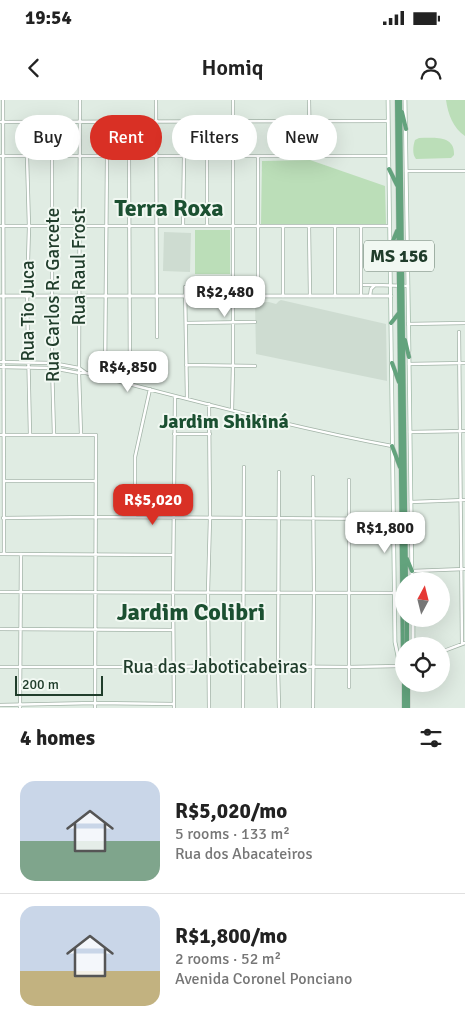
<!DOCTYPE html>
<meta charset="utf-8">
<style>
:root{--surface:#fff;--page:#f2f2f2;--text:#222;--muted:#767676;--line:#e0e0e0;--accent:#d93025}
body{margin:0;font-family:Signika,sans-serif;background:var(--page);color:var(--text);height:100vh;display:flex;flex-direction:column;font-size:19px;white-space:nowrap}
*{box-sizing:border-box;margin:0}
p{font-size:16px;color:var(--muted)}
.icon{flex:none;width:28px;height:28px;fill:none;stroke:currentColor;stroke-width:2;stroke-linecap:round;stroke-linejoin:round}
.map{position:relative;height:608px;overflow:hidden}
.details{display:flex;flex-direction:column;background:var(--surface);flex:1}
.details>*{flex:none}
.hud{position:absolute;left:15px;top:15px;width:435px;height:45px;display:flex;gap:10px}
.needle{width:32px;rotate:7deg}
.fabs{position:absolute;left:395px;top:472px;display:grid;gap:10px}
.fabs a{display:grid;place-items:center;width:55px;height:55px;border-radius:50%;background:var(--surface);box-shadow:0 5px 20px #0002;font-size:25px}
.scale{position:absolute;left:15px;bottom:12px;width:88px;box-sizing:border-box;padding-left:5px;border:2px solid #203d2b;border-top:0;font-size:14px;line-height:18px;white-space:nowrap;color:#203d2b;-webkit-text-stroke:4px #f1f8f2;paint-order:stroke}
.price{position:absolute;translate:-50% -42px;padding:0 11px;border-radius:10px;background:#fff;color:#222;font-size:16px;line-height:32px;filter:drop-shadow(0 1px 2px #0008)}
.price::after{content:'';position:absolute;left:50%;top:30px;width:15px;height:11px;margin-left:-8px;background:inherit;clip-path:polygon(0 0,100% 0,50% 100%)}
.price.selected{background:var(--accent);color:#fff}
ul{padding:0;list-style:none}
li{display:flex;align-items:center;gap:15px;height:125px;padding:0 20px}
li+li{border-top:1px solid var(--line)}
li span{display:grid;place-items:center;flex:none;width:140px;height:100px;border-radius:15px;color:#555}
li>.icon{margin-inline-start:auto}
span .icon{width:60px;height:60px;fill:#fffc;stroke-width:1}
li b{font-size:21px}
h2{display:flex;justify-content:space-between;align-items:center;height:60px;padding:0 20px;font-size:21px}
.tag{padding:0 18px;border-radius:22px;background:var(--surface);box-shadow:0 5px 20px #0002;font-size:18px;line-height:45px}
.tag.selected{background:var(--accent);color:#fff}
.status{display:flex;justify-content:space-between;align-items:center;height:35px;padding:0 25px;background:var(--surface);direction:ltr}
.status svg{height:14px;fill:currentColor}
header{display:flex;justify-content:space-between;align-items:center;height:65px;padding:0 20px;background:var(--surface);font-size:22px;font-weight:600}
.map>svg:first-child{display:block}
</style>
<div class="status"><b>19:54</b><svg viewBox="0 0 49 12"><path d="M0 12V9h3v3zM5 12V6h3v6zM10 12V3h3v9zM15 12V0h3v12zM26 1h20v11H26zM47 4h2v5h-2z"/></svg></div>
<header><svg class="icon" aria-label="back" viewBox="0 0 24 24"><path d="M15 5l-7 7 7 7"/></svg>Homiq<svg class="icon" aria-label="person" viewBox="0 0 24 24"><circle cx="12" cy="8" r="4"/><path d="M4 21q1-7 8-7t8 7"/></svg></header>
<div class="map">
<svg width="465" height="608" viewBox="0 0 465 608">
<rect width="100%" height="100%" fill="#e0ece3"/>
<path fill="#cedcd1" d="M164,132l27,1 -1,39 -27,-1z
M281,200l105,24 1,57 -131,-27 -1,-51 14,-1 7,2 3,-3z"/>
<path fill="#bbdeb8" d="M446,0h19v36c-12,-8 -17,-22 -19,-36z
M419,38c15,0 36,-3 35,17l-3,3 -35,1c-4,-5 -3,-13 -1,-19z
M310,60l75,26 1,38h-125l1,-63z
M195,130h35v44h-35z"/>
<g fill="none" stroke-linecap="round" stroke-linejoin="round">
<g stroke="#a3b4a8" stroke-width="4">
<path id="minor" d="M3,0l1,454
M80,0l-1,273 2,62
M156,0l1,237
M309,0l1,57
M0,22l388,-1
M0,56h388
M52,56v207l2,72
M27,57l2,70 -2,69 3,139
M129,57l1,227
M207,57v69
M406,71h59
M183,125l1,-68
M0,126h389
M283,126v70
M309,126l1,70
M364,185h9
M185,187l2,111
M258,196v-139
M335,196v-70
M361,196v-70
M370,196l1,-7 4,-4 33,1
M186,223l69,-1
M408,224l57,-1
M459,232l3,312
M0,262l52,1 27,5 7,5 19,5c95,24 190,50 287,68
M409,264l56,-1
M186,265l69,1
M131,266h15
M0,267l52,1 27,5h6
M105,278l2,-221
M209,304l1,114 -2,74 1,116
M232,310l1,-45v-265
M410,332l55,-1
M174,334h36
M0,335h96l-1,273
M313,377l1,115 -1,115
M349,380v207
M4,381h92
M411,402l54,-2
M135,417v-60l15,-68
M3,418l93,-1 297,2
M0,454l173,1
M412,471l53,-2
M0,492l403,1
M0,529l173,1
M441,552l24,-9
M0,567h174l35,-1 140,1 51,-1
M0,605l95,-2 79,1
M20,608l1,-154
M174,608l-1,-115 2,-197
M243,608l1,-241
M279,608l-1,-40 1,-196"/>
</g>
<g stroke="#a3b4a8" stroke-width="4.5">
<path id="tertiary" d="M0,196h391"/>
</g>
<g stroke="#a1bba9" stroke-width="4.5">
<path id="secondary" d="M388,0l7,542 5,24
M405,0l4,251
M409,257l3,224
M413,546v-27"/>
</g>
<g stroke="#c1c9c4" stroke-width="5">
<path id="primary" d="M397,0l6,561 -3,5 1,3 3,2v11
M400,0l6,481
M402,12l4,17
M389,69l8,16
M390,148l7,-17
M391,223l8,-10
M405,240l4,17
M392,263l7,19
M392,346l8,21
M404,433h3l4,-3
M407,459l5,12
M407,519v27
M404,584v24
M408,584v24"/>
</g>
<use href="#minor" stroke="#fff" stroke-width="2.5"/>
<use href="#tertiary" stroke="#fff" stroke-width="3"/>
<use href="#secondary" stroke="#fff" stroke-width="3"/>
<use href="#primary" stroke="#63a37d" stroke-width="4"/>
</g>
<g text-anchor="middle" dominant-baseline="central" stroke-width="4" stroke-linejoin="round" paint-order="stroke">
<rect fill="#f1f8f2" stroke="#5f7567" stroke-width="1" x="364" y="140.5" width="70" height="31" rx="4"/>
<g font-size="18" font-weight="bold" fill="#203d2b">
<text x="399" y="156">MS 156</text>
</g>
<g font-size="19" fill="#203d2b" stroke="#f1f8f2">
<text transform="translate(79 167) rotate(-90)">Rua Raul Frost</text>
<text transform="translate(53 195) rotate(-90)">Rua Carlos R. Garcete</text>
<text transform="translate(28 211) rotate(-90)">Rua Tio Juca</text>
<text x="215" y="567">Rua das Jaboticabeiras</text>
</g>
<g font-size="20" font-weight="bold" fill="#1b5031" stroke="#f1f8f2">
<text x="224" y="321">Jardim Shikiná</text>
</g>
<g font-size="24" font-weight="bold" fill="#1b5031" stroke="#f1f8f2">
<text x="169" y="108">Terra Roxa</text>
<text x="191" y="512">Jardim Colibri</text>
</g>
</g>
</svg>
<div class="fabs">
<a><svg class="needle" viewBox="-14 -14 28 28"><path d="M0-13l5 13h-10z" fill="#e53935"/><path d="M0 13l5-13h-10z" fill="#767676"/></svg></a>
<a><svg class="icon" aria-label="locate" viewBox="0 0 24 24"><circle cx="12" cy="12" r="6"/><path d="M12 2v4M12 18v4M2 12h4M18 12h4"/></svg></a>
</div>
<div class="scale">200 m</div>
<b class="price" style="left:225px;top:218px">R$2,480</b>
<b class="price" style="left:128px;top:293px">R$4,850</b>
<b class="price selected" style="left:153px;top:426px">R$5,020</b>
<b class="price" style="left:385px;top:454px">R$1,800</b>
<div class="hud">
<a class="tag">Buy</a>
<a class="tag selected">Rent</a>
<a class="tag">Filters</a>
<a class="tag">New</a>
</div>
</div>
<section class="details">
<h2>4 homes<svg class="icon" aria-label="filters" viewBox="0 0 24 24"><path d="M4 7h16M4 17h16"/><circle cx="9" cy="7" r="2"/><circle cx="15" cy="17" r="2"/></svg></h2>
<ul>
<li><span style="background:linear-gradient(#c9d6e8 60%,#7fa58c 0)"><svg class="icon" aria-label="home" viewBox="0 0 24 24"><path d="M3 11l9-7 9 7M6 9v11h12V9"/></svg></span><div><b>R$5,020/mo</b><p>5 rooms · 133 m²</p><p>Rua dos Abacateiros</p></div></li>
<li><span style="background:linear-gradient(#c9d6e8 65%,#c2b280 0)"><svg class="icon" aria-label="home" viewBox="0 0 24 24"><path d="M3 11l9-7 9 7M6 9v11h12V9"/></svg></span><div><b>R$1,800/mo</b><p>2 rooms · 52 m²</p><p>Avenida Coronel Ponciano</p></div></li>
</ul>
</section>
